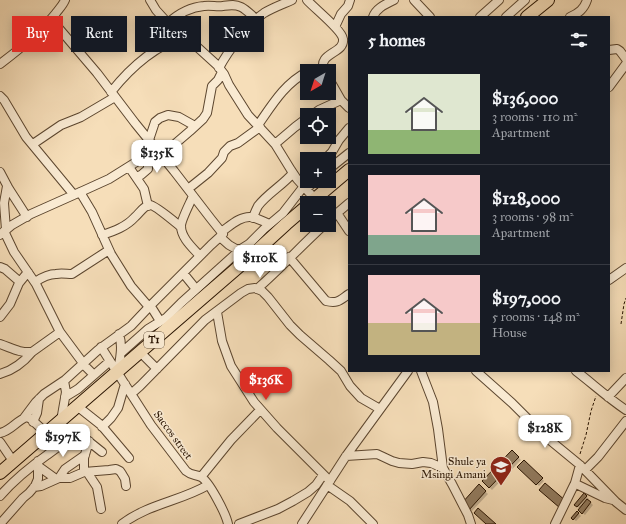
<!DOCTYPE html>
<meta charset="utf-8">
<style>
:root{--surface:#171b24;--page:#20242c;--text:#f1f3f6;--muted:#9ea1a6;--line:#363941;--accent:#d93025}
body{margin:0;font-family:"IM FELL Great Primer",serif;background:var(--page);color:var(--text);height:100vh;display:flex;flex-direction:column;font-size:15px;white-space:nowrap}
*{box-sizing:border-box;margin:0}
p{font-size:13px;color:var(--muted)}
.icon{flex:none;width:22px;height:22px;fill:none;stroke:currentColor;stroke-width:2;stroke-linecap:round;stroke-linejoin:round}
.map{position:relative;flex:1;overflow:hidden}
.panel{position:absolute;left:348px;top:16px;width:262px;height:356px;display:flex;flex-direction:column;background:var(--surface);border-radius:0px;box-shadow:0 2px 10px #0003}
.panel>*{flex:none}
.banner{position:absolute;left:12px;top:16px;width:276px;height:36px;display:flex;gap:8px}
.needle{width:26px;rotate:219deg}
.controls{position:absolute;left:300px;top:64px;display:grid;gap:8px}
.controls a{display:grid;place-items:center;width:36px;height:36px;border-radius:0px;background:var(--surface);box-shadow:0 2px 10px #0003;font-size:20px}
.price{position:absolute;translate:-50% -34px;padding:0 9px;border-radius:8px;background:#fff;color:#222;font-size:13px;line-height:26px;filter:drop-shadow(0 1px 2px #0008)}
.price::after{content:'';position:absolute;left:50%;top:24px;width:12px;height:9px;margin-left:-6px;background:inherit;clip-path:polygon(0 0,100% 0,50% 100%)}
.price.current{background:var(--accent);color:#fff}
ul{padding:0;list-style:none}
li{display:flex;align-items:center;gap:12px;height:100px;padding:0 20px}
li+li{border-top:1px solid var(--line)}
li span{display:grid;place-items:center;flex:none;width:112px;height:80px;border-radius:0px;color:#555}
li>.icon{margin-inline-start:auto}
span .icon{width:48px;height:48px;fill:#fffc;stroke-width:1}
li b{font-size:17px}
h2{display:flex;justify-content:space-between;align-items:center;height:48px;padding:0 20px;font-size:17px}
.tag{padding:0 14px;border-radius:0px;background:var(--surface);box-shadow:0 2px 10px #0003;font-size:14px;line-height:36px}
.tag.current{background:var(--accent);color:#fff}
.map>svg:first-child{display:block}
</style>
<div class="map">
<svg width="626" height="524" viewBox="0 0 626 524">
<rect width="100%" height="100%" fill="#f6deb9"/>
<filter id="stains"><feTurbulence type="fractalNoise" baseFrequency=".005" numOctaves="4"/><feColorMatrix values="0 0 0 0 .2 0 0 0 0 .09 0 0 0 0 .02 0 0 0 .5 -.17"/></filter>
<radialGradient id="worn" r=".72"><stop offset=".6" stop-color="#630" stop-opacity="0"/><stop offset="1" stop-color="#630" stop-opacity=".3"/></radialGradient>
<path fill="#0003" d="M512,451l9,9 -29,30 -9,-9z
M524,461l20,20 -5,5 -21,-20z
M479,486l9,8 -16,17 -9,-8z
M584,495l5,4 -1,1 5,5 -8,10 -6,-5 1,-1 -4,-4z
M577,512l4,4 -5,5 -4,-3z"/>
<path fill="#937d61" stroke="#281301" d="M512,450l7,7 -30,31 -7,-7z
M524,460l19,18 -7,7 -19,-18z
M545,483l21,18 -6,7 -21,-18z
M479,484l7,7 -17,19 -7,-7z
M584,493l3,3 -10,11 -3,-2z
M587,499l4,3 -9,12 -4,-4z
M478,508l18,16h-10l-12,-11z
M577,511l2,2 -6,7 -2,-2z"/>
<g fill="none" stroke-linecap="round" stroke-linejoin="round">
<g stroke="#5c462f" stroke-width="10">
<path id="minor" d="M150,0l6,10 10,11 29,24 22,20 7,9 5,11 19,30 27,29 16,26 6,9 18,20
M307,0c7,8 35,30 36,39 2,15 -26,13 -19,32
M414,0l16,17
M373,17c3,-9 13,-13 21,-17
M480,17l19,-17
M506,17l19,-17
M570,17c9,-4 14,-8 17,-17
M168,23c10,-9 23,-16 36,-17 7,-1 13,1 19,0 7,-1 12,-2 18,1 6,3 10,8 15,12
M335,27l6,-13 7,-8 2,-6
M609,50l8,-1 3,2 6,8
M0,64c20,-15 40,-31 56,-51 3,-4 7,-8 9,-13
M219,68c9,-17 29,-44 45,-55 8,-5 19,-9 28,-13
M329,79l12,21 8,8
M609,87l17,-23
M111,92c19,-24 44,-46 74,-56
M0,96l4,4 22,37 48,58
M312,115l7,-5 22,-10
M258,125c14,-20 27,-42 49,-53
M149,140l6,-18 5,-4 8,-3 11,2 16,9
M33,144l28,-19 20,-8 34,-20
M275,144l20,-17 12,-9
M162,155l28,-24 13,-12 4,-6 5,-27 6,-6 4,-8
M325,159l7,-7 7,-12 10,-12
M129,167l15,22 4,17
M329,169l20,-16
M0,172l9,17 18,28
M136,177l5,-2 7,-6v-14
M301,183l6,-6
M188,189l20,-16 14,-15 2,-6 6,-6 8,-3 22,-16
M306,189l9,-8
M80,192l12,20 19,42 20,32 18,21
M193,196c-3,7 -12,24 -12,30 0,12 12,22 19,30
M337,213l12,18
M253,218c1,-4 3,-8 5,-12 9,-12 25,-21 35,-33
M329,220l20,-17
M6,230l-2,-27 3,-17
M4,231l10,21 22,32 24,48 23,31
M221,232c9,-6 19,-16 30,-15 6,1 13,5 19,7
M0,235l12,-10 19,-11 56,-25 22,-10 48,-30
M102,235c12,-4 24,-8 33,-18 4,-3 9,-12 15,-12 5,0 26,18 31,22
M220,237l9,8 7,4h5l8,-5 15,-15 19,-16 21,-27
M289,257l37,44c12,3 14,-1 23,-7
M0,267l5,2 15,13
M183,273l13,16
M609,280l17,-12
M35,282c6,-4 13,-8 21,-8 5,-1 11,0 16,0l37,-24
M257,289c23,-20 44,-43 67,-64
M150,305l10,16
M217,312l5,29 9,25 23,36 23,26 53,53
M0,317l10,-13 9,-21 9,-11
M167,317l14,-14 60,-54
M0,344c12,4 19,9 32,8l28,-20
M101,347l50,78 35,46c6,5 9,3 15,6 8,4 25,37 27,47
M140,352l17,17
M121,353l27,-24 23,-14
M82,363l12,12
M118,371c2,-12 5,-25 1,-37
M421,371l12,31 5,27 5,39 9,16 16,31 3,9
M476,371l36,32 34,34 34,28 36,37 10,8
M576,371c17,13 32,27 50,39
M0,374c14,-4 23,-11 32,-22
M131,394l9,-8 65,-66 36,-27 7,-4 7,-1 7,3 6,6 22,28 10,10 29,25 12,11 9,15 11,12 19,11
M65,397l13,-8 32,-28
M608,397l18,-19
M77,406l24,19 28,33
M24,418l12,-16 8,-8 21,-14 33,-30 33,-24 18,-19 62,-62 12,-11 -12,-15 -37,-48 -39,-48 -38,-50 -46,-54
M61,421l5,-29 -2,-11
M33,422l4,-9 2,-14
M102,427l9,-9 7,-10 7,-24
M0,433c11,-2 17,-13 27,-16l4,2 15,14
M0,442l13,19
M346,456l31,-2 15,7 7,2 13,1 11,-2 8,1 12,5
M38,466l18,13
M585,470l13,-13 28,-36
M84,472v-14l5,-17
M87,472l10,15 4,22
M201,477l30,-37 29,-30
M59,478l6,-9 20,-14
M575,483l3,2 27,13 8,2
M327,485l23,16 23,23
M34,487l7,-1 18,-8h11l14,-6 25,-2 7,-1 4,2 2,3 3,5 1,7
M0,496c14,-16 30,-29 47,-41 9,-7 19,-14 29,-20l6,1 20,16
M0,524l23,-26 6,-5 6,-7 3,-7v-18
M122,524c26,-20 59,-23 86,-39
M239,524l39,-15 15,-8 15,-9 8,-7 7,-10
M302,524l44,-68 62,-85
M555,524l20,-41 5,-18"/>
</g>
<g stroke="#281301" stroke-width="14">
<path id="highway" d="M527,17l21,-17
M310,203l39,-33
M0,473l250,-216 36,-33 21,-18"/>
</g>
<path stroke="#281301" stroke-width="1" stroke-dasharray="3 2" stroke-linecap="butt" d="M621,324l3,-20 2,-6
M580,454l6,-19 5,-24 5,-15"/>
<use href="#minor" stroke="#f9ead2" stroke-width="8"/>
<use href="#highway" stroke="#f6deb9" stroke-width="12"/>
</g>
<defs>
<g id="school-pin" transform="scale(1.15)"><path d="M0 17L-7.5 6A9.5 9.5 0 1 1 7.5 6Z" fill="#8f2418" stroke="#f9ead2"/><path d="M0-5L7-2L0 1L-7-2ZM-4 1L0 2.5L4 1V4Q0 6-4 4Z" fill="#fff"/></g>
</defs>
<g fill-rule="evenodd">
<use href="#school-pin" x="501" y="467"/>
</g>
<g text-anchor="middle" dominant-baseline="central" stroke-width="3" stroke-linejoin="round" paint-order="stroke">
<rect fill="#f9ead2" stroke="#675440" stroke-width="1" x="144" y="332" width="20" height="16" rx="3"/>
<g font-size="10" font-weight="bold" fill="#281301">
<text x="154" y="340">T1</text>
</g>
<g font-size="11" fill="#281301" stroke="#f9ead2">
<text transform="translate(173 435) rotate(54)">Saccos street</text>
</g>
<g font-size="11" fill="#281301" stroke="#f9ead2" text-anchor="end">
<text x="486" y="461">Shule ya<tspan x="486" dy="13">Msingi Amani</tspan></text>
</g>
</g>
<rect width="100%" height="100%" filter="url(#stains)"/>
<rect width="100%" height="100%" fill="url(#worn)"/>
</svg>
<div class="controls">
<a><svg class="needle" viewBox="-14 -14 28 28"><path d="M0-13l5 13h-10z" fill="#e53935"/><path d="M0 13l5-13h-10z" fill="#9ea1a6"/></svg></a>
<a><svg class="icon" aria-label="locate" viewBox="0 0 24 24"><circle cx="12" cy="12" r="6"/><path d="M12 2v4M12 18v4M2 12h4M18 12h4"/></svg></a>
<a>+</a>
<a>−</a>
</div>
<b class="price" style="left:157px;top:174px">$135K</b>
<b class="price" style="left:260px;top:279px">$110K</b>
<b class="price current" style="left:266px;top:401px">$136K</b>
<b class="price" style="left:545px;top:449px">$128K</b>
<b class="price" style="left:63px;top:458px">$197K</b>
<div class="banner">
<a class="tag current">Buy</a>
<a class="tag">Rent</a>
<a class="tag">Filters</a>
<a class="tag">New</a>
</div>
<section class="panel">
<h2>5 homes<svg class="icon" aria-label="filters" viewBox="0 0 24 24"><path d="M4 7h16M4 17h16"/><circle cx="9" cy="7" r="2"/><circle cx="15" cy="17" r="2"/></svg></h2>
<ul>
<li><span style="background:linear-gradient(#dfe7d0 70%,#8fb573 0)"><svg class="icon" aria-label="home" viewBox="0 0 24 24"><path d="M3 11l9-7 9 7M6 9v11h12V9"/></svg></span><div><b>$136,000</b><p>3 rooms · 110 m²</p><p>Apartment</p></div></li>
<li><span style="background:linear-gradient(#f6c9c9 75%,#7fa58c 0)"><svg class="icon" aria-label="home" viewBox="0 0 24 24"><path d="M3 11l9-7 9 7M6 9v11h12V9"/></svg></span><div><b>$128,000</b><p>3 rooms · 98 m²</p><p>Apartment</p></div></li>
<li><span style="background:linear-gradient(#f6c9c9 60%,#c2b280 0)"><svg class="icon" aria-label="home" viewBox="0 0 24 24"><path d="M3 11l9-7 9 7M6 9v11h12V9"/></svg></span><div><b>$197,000</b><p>5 rooms · 148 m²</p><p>House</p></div></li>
</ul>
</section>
</div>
